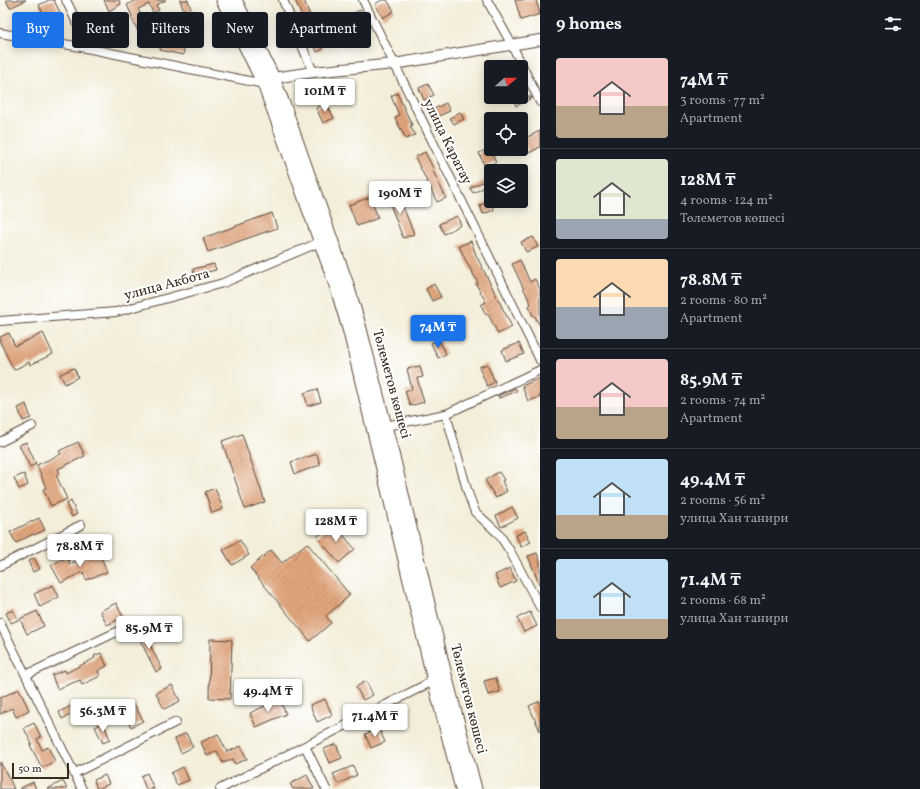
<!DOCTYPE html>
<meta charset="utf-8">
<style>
:root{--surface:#171b24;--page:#20242c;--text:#f1f3f6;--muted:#9ea1a6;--line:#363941;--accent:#1a73e8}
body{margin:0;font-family:Vollkorn,serif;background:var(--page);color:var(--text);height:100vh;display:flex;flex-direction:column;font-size:15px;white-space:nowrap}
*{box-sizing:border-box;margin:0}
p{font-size:13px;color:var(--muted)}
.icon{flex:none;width:22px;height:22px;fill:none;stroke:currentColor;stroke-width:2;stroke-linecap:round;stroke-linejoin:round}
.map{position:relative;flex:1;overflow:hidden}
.sheet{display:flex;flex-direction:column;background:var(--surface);width:380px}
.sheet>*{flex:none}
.top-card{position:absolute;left:12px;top:12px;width:380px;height:36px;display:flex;gap:8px}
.needle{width:26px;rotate:70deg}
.controls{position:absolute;left:484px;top:60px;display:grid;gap:8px}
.controls a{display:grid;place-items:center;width:44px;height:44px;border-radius:4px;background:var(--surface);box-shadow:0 2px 10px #0003;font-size:20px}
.scale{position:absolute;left:12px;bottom:10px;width:57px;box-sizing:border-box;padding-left:4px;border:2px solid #3b2a1e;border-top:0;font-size:11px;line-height:14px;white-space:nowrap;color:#3b2a1e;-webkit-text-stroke:3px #fff;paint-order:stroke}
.price{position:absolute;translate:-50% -34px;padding:0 9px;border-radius:4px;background:#fff;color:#222;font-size:13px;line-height:26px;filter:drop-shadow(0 1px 2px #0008)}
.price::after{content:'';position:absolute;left:50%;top:24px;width:12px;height:9px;margin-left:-6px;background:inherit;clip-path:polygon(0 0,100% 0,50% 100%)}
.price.current{background:var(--accent);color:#fff}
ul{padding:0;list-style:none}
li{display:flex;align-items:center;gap:12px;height:100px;padding:0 16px}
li+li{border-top:1px solid var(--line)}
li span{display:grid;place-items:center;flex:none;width:112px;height:80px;border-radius:4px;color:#555}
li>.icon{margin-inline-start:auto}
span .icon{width:48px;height:48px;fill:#fffc;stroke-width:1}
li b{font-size:17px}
h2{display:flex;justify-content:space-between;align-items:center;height:48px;padding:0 16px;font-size:17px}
.tag{padding:0 14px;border-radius:4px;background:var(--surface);box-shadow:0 2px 10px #0003;font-size:14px;line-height:36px}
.tag.current{background:var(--accent);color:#fff}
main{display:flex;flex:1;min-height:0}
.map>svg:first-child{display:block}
</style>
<main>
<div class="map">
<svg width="540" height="789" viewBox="0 0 540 789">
<defs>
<pattern id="building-hatch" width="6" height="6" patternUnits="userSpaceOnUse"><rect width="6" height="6" fill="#e1a67d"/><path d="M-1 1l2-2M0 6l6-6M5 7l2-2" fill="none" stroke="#b88766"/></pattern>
</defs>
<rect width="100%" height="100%" fill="#fff"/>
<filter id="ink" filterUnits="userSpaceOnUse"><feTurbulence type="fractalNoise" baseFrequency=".025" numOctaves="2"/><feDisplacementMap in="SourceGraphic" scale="8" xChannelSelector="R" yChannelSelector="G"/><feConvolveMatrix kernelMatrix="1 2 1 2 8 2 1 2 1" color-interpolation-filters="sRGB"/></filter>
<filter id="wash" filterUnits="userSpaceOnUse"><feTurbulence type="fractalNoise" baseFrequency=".012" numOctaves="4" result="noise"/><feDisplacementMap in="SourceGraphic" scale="16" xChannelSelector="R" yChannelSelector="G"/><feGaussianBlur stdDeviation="0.9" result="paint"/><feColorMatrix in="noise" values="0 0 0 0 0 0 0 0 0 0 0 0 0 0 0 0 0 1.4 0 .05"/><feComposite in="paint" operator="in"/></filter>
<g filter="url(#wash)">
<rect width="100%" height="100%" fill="#f3eed9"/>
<g id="blocks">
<path fill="url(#building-hatch)" d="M6,0h20l-16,8z
M49,0h5l6,13 -14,7 -7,-15z
M104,0h15l2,4 -12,7z
M137,0h29l-10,5 3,5 -6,3 -4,-9 -11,5 12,25 9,-5 4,7 -18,9 -14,-28 1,-1 -5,-11z
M180,0h8l4,12 -7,2z
M295,0h9l12,32 44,-22 3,6 -44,23 4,10 -6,3z
M382,0h5l7,11 -11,7 -8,-14z
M515,0h21l4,14 -19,6z
M106,14l3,8 -14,7 -4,-7z
M192,19l7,22 -7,3 -6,-3 -3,14 -23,-5 3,-12 19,5 -6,-18z
M428,84l6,11 -10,5 -5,-12z
M521,87l5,10h5l1,1 -16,8 -4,-9h9z
M397,93l15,32 -2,1 5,9 -9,4 -11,-21 4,-3 -8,-19z
M326,103l8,15 -11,5 -7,-15z
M446,103l4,8 -16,7 -4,-7z
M460,112l4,7 -10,5 -4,-6z
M540,131v16l-11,6 -6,-14z
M490,148l6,14 -11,5 -6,-14z
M425,152l8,16 -1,1 14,29 -9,4 -22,-45z
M486,180l3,5 -16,8 -3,-5z
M397,192l17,42 -11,4 -16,-42z
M370,197l8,21 -21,8 -8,-21z
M490,201l4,9 -11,4 -3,-9z
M272,213l5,15 -69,24 -5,-14z
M457,216l4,9 -17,9 -5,-10z
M533,237l5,10 -12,5 -5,-10z
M471,241l5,14 36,72 -14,7 -10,-20 -2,1 -5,-10 5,-3 -10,-18 2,-1 -13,-24 -6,-13z
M520,260l10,22 5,-3 5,10v37l-5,-10h-2l-4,-10 2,-2 -19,-40z
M214,264l2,6 -22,5 -1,-6z
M434,284l7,13 -9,4 -6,-12z
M9,333l6,13 28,-13 10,21 -23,11 -1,-3 -15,8 -14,-28v-5z
M439,340l7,14 -8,4 -7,-15z
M519,343l5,11 -18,7 -4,-11z
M487,364l8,18 -8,4 -8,-19z
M420,366l3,11 -6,1 7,24 -14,4 -5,-15 7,-2 -5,-20z
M74,368l4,9 -13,7 -5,-10z
M540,378v19l-12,4 -6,-15z
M515,388l2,3 -18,7 -1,-2z
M317,389l4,13 -13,4 -4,-13z
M26,404l5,14 -8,3 -5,-13z
M242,434l23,68 -20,7 -23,-68z
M26,442l10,22 -6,3 -11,-22z
M78,442l7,14 -27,13 2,5 -4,1 11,24 -16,7 -8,-17 3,-1 -9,-23 24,-11 -2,-3z
M317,454l3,11 -25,9 -4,-12z
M499,472l5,8 -2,1 5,10 -11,7 -11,-18z
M24,474l4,11 -9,4 -5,-11z
M215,488l8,21 -11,4 -7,-21z
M71,501l6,13 -5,3 -6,-13z
M512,507l6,11 -17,9 -5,-11z
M39,518l6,12 -11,5 -1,-1 -17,9 -6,-11z
M333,523l22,26 -16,14 -22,-26z
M525,531l6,11 -10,5 -5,-12z
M240,540l9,15 -17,10 -9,-15z
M307,543l43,52 -24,21 5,7 -21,18 -60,-73 21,-18 11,13z
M99,552l8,20 -21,8 -3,-8 -22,11 -10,-18 16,-8 3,7z
M537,553l3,8v25l-12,-30z
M34,558l6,11 -7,3 -5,-11z
M510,568l6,13 -16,7 -5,-13z
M53,585l6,12 -19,10 -6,-13z
M116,603l7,14 -16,8 -7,-14z
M13,610l5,10 -7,3 -5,-10z
M37,611l7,15 -17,8 -7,-15z
M530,612l7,14 -13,6 -7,-14z
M142,629l20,40 -6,3 -20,-40z
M210,639l22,1 -2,59 -21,-1z
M101,653l6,13 -9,5 2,5 -18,9 -2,-5 -23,9 -5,-14 13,-5 1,3 29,-15 -1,-2z
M496,678l4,14 -12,3 -4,-14z
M366,681l7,14 -10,5 -7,-13z
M172,685l8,16 -16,8 -8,-16z
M19,689l10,21 -13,7 -4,-9 -12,6v-16z
M279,698l7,16 -30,13 -6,-14 17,-8 -1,-2z
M325,699l7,16 -15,7 -7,-17z
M540,701v30l-11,-25z
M75,704l4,7 -17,8 -3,-7z
M134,704l9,17 -12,6 -9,-17z
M34,723l7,14 -4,2 5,11 6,-3 7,14 -13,7 -12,-23 2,-1 -8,-16z
M101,724l3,4 1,-1 5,13 -7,3 -8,-16z
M379,729l6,13 -14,6 -6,-14z
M186,733l7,14 -12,6 -6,-14z
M218,734l9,18 14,-6 6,13 -12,5 -2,-5 -10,4 -6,-12 -10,5 -6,-14z
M336,744l6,14 -12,5 -6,-14z
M0,762l10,18 4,9h-14z
M353,766l4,9 -19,9 -5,-10z
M183,767l6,13 -12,5 -6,-12z
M147,773l7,16h-8l-5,-13z
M105,775l4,9 -12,5 -3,-9z
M307,775l7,14h-21l-3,-5z
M63,781l4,8h-20z
M33,782l3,7h-17z"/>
</g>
</g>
<g filter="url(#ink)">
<use href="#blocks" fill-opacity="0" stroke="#57473a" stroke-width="1"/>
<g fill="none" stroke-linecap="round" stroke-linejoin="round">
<g stroke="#57473a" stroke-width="10">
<path id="minor" d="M66,0l23,48
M283,0l30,72
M363,0l177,360
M487,0l25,45 28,57
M0,33l81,14 183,37
M0,321l116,-9 107,-29 102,-43
M446,414l22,79 7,19 24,22 11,17 30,56
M385,426l61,-12 94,-44
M0,442l32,-16
M0,566l81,-41
M0,623l82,166
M26,675l99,-47
M305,746l21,43
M75,773l101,-51
M220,789l217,-110"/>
</g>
<g stroke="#57473a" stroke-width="12">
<path id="tertiary" d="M273,78l40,-6 81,-8 146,-24"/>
</g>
<g stroke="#57473a" stroke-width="15">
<path id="primary" d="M223,0l41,84 14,38 59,166 13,44 84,348 28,109
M235,0l38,78 12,31 62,176 13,44 35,136 50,210 30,114"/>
</g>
<use href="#minor" stroke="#fff" stroke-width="8"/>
<use href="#tertiary" stroke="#fff" stroke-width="10"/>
<use href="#primary" stroke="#fff" stroke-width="13"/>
</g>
</g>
<g text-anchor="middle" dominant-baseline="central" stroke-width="4" stroke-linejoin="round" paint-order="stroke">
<g font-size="14" fill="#3b2a1e" stroke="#fff">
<text transform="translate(447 142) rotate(64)">улица Каратау</text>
<text transform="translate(167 285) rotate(-15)">улица Акбота</text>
<text transform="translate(391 384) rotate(75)">Төлеметов көшесі</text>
<text transform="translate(468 699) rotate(76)">Төлеметов көшесі</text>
</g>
</g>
</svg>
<div class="controls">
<a><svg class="needle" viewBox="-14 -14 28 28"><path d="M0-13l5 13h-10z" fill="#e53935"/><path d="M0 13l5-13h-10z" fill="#9ea1a6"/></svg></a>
<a><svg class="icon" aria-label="locate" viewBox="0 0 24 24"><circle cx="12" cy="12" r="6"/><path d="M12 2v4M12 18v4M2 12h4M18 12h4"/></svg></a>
<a><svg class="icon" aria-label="layers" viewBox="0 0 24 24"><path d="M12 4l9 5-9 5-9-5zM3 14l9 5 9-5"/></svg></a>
</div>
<div class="scale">50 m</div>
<b class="price" style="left:325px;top:113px">101M ₸</b>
<b class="price" style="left:400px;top:215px">190M ₸</b>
<b class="price current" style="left:438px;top:349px">74M ₸</b>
<b class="price" style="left:336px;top:543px">128M ₸</b>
<b class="price" style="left:80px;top:568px">78.8M ₸</b>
<b class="price" style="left:149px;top:650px">85.9M ₸</b>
<b class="price" style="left:268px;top:713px">49.4M ₸</b>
<b class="price" style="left:103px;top:733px">56.3M ₸</b>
<b class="price" style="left:375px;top:738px">71.4M ₸</b>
<div class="top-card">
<a class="tag current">Buy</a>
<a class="tag">Rent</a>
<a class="tag">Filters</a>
<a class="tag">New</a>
<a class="tag">Apartment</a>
</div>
</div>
<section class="sheet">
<h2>9 homes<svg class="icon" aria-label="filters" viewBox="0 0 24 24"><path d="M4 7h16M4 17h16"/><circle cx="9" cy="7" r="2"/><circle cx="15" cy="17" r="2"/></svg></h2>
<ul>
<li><span style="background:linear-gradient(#f6c9c9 60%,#b9a48a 0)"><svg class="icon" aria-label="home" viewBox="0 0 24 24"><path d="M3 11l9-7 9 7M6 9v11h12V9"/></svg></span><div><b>74M ₸</b><p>3 rooms · 77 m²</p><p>Apartment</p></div></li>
<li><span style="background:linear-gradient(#dfe7d0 75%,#9aa5b1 0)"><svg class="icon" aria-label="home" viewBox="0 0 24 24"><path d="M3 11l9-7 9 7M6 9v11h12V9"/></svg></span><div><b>128M ₸</b><p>4 rooms · 124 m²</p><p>Төлеметов көшесі</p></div></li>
<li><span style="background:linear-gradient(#ffd9b3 60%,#9aa5b1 0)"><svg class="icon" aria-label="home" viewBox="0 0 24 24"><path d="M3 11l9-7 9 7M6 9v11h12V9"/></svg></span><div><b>78.8M ₸</b><p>2 rooms · 80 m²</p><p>Apartment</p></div></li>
<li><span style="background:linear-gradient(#f6c9c9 60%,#b9a48a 0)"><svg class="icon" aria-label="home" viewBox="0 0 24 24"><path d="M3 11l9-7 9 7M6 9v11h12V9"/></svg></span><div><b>85.9M ₸</b><p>2 rooms · 74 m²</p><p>Apartment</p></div></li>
<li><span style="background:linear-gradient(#bfe0f5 70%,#b9a48a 0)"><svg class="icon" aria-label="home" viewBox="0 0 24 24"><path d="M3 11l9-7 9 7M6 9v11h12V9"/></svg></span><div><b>49.4M ₸</b><p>2 rooms · 56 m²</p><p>улица Хан танири</p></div></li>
<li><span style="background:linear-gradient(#bfe0f5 75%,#b9a48a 0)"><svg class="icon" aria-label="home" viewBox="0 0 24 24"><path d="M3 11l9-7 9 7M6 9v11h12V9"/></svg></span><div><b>71.4M ₸</b><p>2 rooms · 68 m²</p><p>улица Хан танири</p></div></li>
</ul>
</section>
</main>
